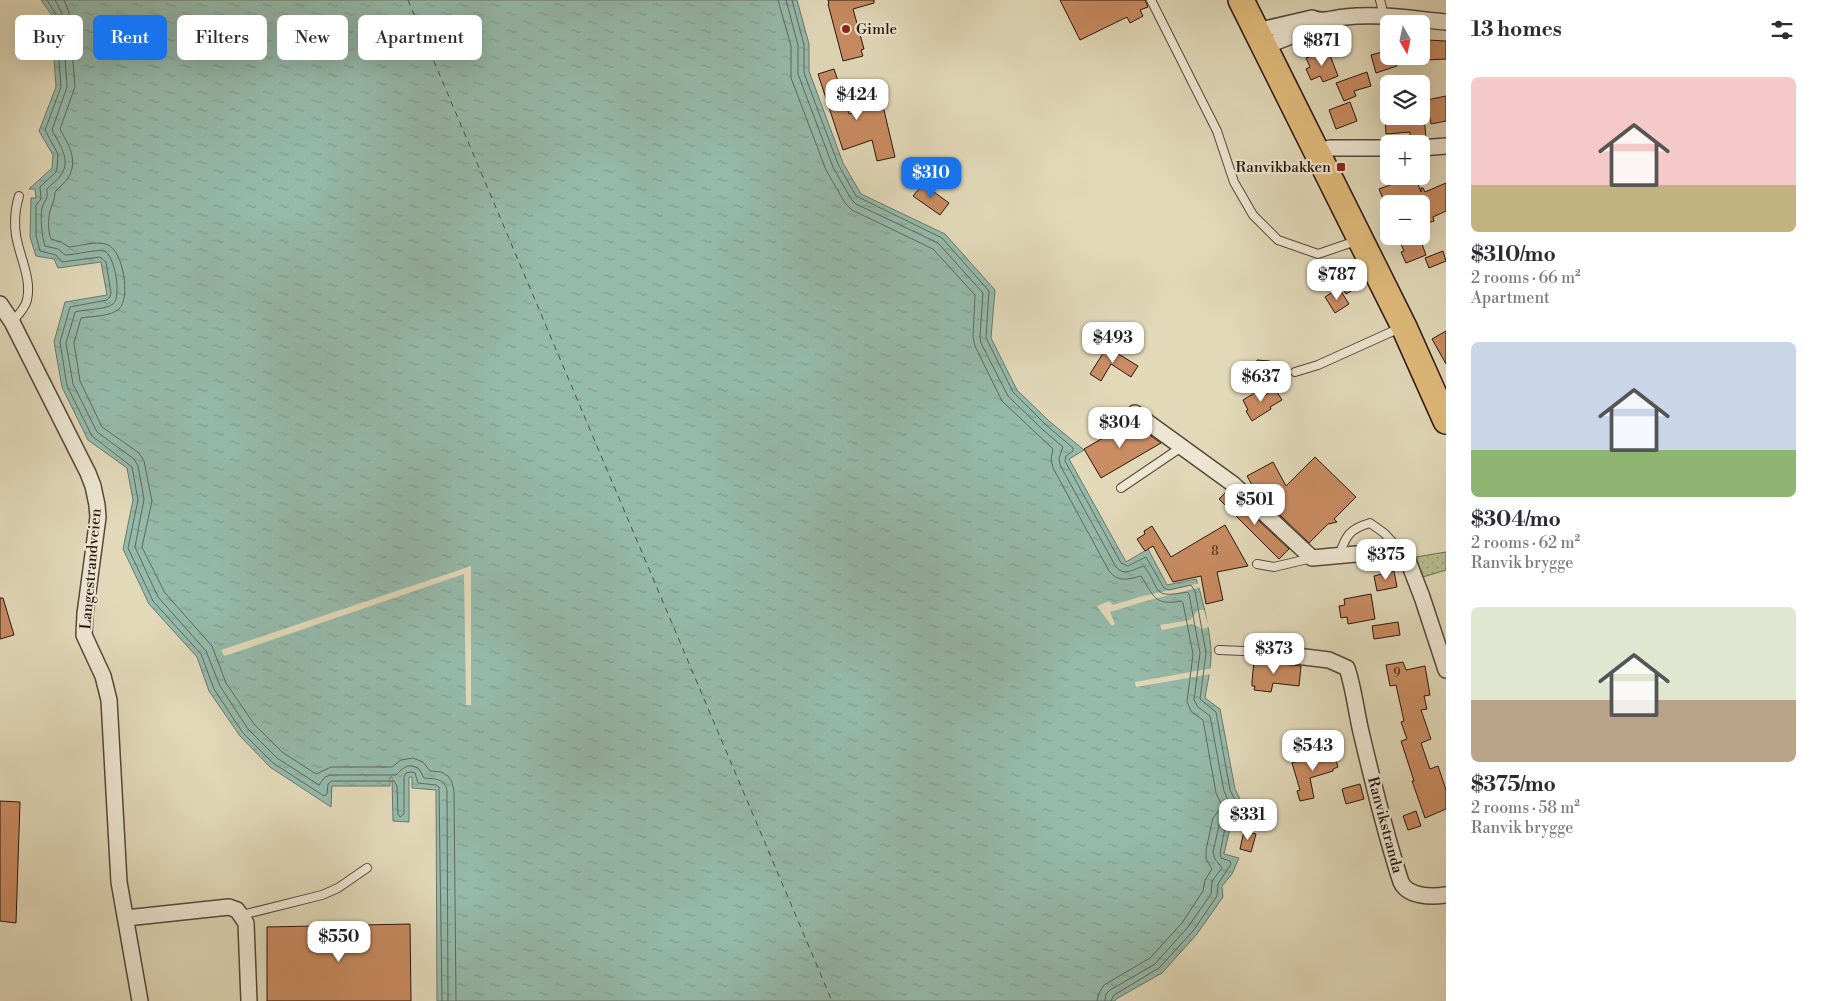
<!DOCTYPE html>
<meta charset="utf-8">
<style>
:root{--surface:#fff;--page:#f2f2f3;--text:#2b2b33;--muted:#7c7c81;--accent:#1a73e8}
body{margin:0;font-family:"Libre Bodoni",serif;background:var(--page);color:var(--text);height:100vh;display:flex;flex-direction:column;font-size:19px;white-space:nowrap}
*{box-sizing:border-box;margin:0}
p{font-size:16px;color:var(--muted)}
.icon{flex:none;width:28px;height:28px;fill:none;stroke:currentColor;stroke-width:2;stroke-linecap:round;stroke-linejoin:round}
.map{position:relative;flex:1;overflow:hidden}
.side{display:flex;flex-direction:column;background:var(--surface);width:375px}
.side>*{flex:none}
.hud{position:absolute;left:15px;top:15px;width:475px;height:45px;display:flex;gap:10px}
.needle{width:32px;rotate:171deg}
.controls{position:absolute;left:1380px;top:15px;display:grid;gap:10px}
.controls a{display:grid;place-items:center;width:50px;height:50px;border-radius:8px;background:var(--surface);box-shadow:0 5px 20px #0002;font-size:25px}
.price{position:absolute;translate:-50% -42px;padding:0 11px;border-radius:10px;background:#fff;color:#222;font-size:16px;line-height:32px;filter:drop-shadow(0 1px 2px #0008)}
.price::after{content:'';position:absolute;left:50%;top:30px;width:15px;height:11px;margin-left:-8px;background:inherit;clip-path:polygon(0 0,100% 0,50% 100%)}
.price.selected{background:var(--accent);color:#fff}
ul{padding:0;list-style:none}
li{display:grid;align-content:center;gap:10px;height:265px;padding:0 25px}
li span{display:grid;place-items:center;height:155px;border-radius:8px;color:#555}
li>.icon{margin-inline-start:auto}
span .icon{width:90px;height:90px;fill:#fffc;stroke-width:1}
li b{font-size:21px}
h2{display:flex;justify-content:space-between;align-items:center;height:60px;padding:0 25px;font-size:21px}
.tag{padding:0 18px;border-radius:8px;background:var(--surface);box-shadow:0 5px 20px #0002;font-size:18px;line-height:45px}
.tag.selected{background:var(--accent);color:#fff}
main{display:flex;flex:1;min-height:0}
.map>svg:first-child{display:block}
</style>
<main>
<div class="map">
<svg width="1446" height="1001" viewBox="0 0 1446 1001">
<defs>
<pattern id="grass-dots" width="8" height="8" patternUnits="userSpaceOnUse" patternTransform="scale(1.25)"><rect width="8" height="8" fill="#b4bf8f"/><path d="M2 2h.1M6 6h.1" fill="none" stroke="#9ba37a" stroke-width="1.8" stroke-linecap="round"/></pattern>
<pattern id="water-ripples" width="26" height="14" patternUnits="userSpaceOnUse" patternTransform="scale(1.25)"><rect width="26" height="14" fill="#95baab"/><path d="M2 4q2-2 4 0t4 0M15 11q2-2 4 0t4 0" fill="none" stroke="#809f92"/></pattern>
</defs>
<rect width="100%" height="100%" fill="#e2d9b9"/>
<filter id="stains"><feTurbulence type="fractalNoise" baseFrequency=".004" numOctaves="4"/><feColorMatrix values="0 0 0 0 .2 0 0 0 0 .09 0 0 0 0 .02 0 0 0 .5 -.17"/></filter>
<radialGradient id="worn" r=".72"><stop offset=".6" stop-color="#630" stop-opacity="0"/><stop offset="1" stop-color="#630" stop-opacity=".3"/></radialGradient>
<path fill="url(#grass-dots)" stroke="#6e6a4e" d="M1446,552v18l-23,7 -7,-20z"/>
<path fill="url(#water-ripples)" stroke="#6a786c" d="M41,0h756l12,44v27l34,92 18,31 84,40 50,56 -4,48 26,52 32,31 35,29 -15,9 57,103 22,-13 19,36 29,-6c6,16 16,60 15,77 0,14 -4,28 -6,42l15,11 15,80 7,14v24l-11,-3 -7,30 15,4 -7,16 -10,12 1,11 -26,37 -35,39 -46,26 -1,2h-678l-1,-211 -24,-2v-11h-3v45l-16,-1 -1,-44h-2v9h-58l-1,21 -61,-40 -30,-31 -31,-45 -12,-34 -48,-53 -26,-55 10,-49 -6,-32 -39,-28 -26,-53 -8,-45 11,-40 42,-7 -6,-33 -43,6 -4,-9 -18,-3 -6,-19 1,-39h5l-1,-9h-6l23,-21 1,-13 -14,-24 17,-44 -5,-73z"/>
<path fill="#e2d9b9" d="M471,566v139h-5l-2,-131 -233,80 -7,2 -3,-6z
M1200,583l1,4 -55,14 -36,11 5,12 -3,2 -15,-20 12,-5 4,4 26,-8z
M1198,610h6l5,17 -7,2 -10,-5 -30,6 -2,-5 30,-5z
M1213,668l-2,6 -75,13 -1,-5z"/>
<g fill="none" stroke-linecap="round" stroke-linejoin="round">
<path stroke="#5f685c" stroke-width="1" d="M47,0l8,13 6,74 -16,43 13,24 -1,14 -1,4 -16,15 1,12 -5,6v31l4,15 16,4 6,7 38,-5 6,5 5,31 -1,4 -3,3 -37,7 -10,35 7,44 25,50 40,31 6,33 -10,48 25,53 48,53 13,35 29,44 30,30 51,33 3,-2 1,-10 4,-3h62l3,5 1,28 2,3 4,-3v-37l2,-4 5,-1 4,1 3,10 18,2 3,2 3,214
M55,0l7,13 5,74 -15,43c6,13 20,29 9,45 -3,5 -10,9 -14,14 1,13 -2,9 -5,19 -2,9 0,29 3,38l13,3 7,6c11,0 30,-6 39,-4 11,4 18,46 9,53 -8,6 -28,5 -38,8l-9,31 7,41 24,48 37,27 4,7 6,33 -9,48 23,50 48,54 14,35 28,43 29,29 42,27 6,-8 6,-2h65c7,-7 12,-13 23,-6l5,9c11,1 21,0 23,13l1,210
M64,0l5,12 6,75 -15,42c8,15 19,31 8,49 -3,5 -9,9 -13,14 0,8 -3,12 -5,19 -2,7 -2,22 1,28l10,3 8,5c12,-1 28,-7 39,-2 15,6 23,53 11,64 -10,8 -27,7 -38,9l-7,25 6,38 22,46 37,26 5,8 8,40 -10,46 23,46 47,53 14,37 28,41 28,28 34,22 15,-7h61l9,-7 12,-2 10,4 7,9 11,1 7,4 4,6 2,9 2,210
M778,0l13,46v32l35,92 19,33 7,7 81,39 42,46 -2,42 2,9 27,55 51,48 -2,10 2,9 56,103c10,12 19,8 32,5 13,20 13,30 40,25l2,2 10,51 -6,48 4,9 12,9 13,73 6,13 -9,12 -7,32v9l6,10 -7,11 -2,11 -21,32 -32,35 -46,27 -5,8 -2,8
M786,0l12,45v29l35,93 18,32 5,5 82,39 45,50 -3,44 1,6 27,53 34,33 21,18 -4,11 1,7 56,102c9,10 17,2 28,-1 18,24 6,33 43,26l2,2 11,59 -6,47 4,7 12,9 14,75 6,14v7l-6,4 -4,5 -7,31 2,7 7,9 -10,13 -1,13 -23,33 -33,37 -45,26 -4,4 -1,7
M792,0l12,45v28l34,91 18,32 86,42 47,53 -3,47 27,54 33,33 27,23v3l-7,5 -1,5 56,102 7,3 18,-9 18,31 5,2 22,-5 4,6 11,62 -6,46 16,13 14,78 7,14v14l-8,2 -3,3 -6,30 1,5 9,3 1,3 -13,20 -1,12 -24,35 -34,37 -45,27 -3,6"/>
<path stroke="#4f4f44" stroke-width="1" stroke-dasharray="6 5" stroke-linecap="butt" d="M408,0l424,1001"/>
</g>
<path fill="#ca8c62" stroke="#29160d" d="M828,0h46v3l-21,6 11,40 -3,1 2,6 -20,5 -15,-57h1z
M1060,0h85l3,7 -8,3 3,6 -13,7 -3,-6 -47,23z
M1334,31l5,11 -18,6 -4,-11z
M1427,40l19,1v18l-19,1 -6,-9 6,-3z
M1328,50l10,26 -15,6 -3,-6 -9,4 -5,-11 4,-2 -4,-9z
M1389,50v6h5l3,10 -21,7 -5,-18z
M834,69l15,45 34,-8 12,51 -18,4 -5,-21 -29,10 -25,-76z
M1367,72l4,14 -17,5 2,5 -12,5 -8,-18z
M1446,96v25l-15,3 -4,-24z
M1350,102l7,19 -21,8 -7,-19z
M1385,116h39l2,22 -16,3v-9l-24,2z
M1415,176l6,16v-4h2l2,4 21,-9v28l-13,6 1,4 -13,4v-29l-18,8h-18l-6,-15z
M923,184l26,19 -9,12 -27,-19z
M1413,236h6l7,19 -20,8 -5,-11 3,-1 -4,-9z
M1443,251l3,10 -17,7 -4,-10z
M1356,262l10,20 -20,12 -7,-11 3,-2 -5,-8z
M1339,288l10,16 -14,9 -10,-16z
M1446,331v33l-14,-25z
M1107,347l31,19 -7,11 -20,-13 -10,17 -11,-7z
M1257,360l13,1 -2,13 -13,-2z
M1266,386l-2,10 11,-7 7,11 -12,7 1,2 -19,12 -6,-10 2,-1 -5,-10z
M1131,422l30,21 -60,35 -17,-29z
M1315,457l41,40 -22,22 3,3 -9,2 -19,19 -53,-51 -9,-16 26,-14 13,24z
M1227,491l62,58 -10,10 -60,-60z
M1225,525l23,41 -31,6 6,28 -17,4 -5,-28 -28,6 -20,-36 -8,5 -8,-12 8,-5 -1,-3 8,-5 19,31z
M1394,571l3,16 -20,4 -3,-15z
M1371,594l4,25 -27,5 -1,-7 -6,1 -2,-12 6,-1 -1,-6z
M0,598h3l11,37 -14,4z
M1398,622l2,13 -26,4 -2,-13z
M1254,661l47,5 -2,20 -26,-3 -2,9 -17,-2 1,-4h-3v-5z
M1403,662l3,8 19,-4 5,29 -6,1 3,13 -6,1 10,29 -10,4 9,26 8,-3 8,24v19l-21,9 -13,-37h2l-13,-40 6,-2 -6,-17 3,-1 -8,-36 -6,1 -4,-21z
M1333,751l5,16 -5,2v2l-23,7 4,20 -14,3 -3,-10 3,-1 -8,-27z
M1360,784l4,15 -18,5 -4,-15z
M0,801l20,1 -4,121 -16,-2z
M1416,811l5,15 -13,4 -5,-14z
M1244,831l12,3 -5,18 -11,-3z
M410,924l1,77h-144v-74z"/>
<g fill="none" stroke-linecap="round" stroke-linejoin="round">
<g stroke="#574738" stroke-width="10">
<path id="lane" d="M1151,0l66,131 17,51 19,33 25,25 40,14 38,-13
M1380,0l4,16
M12,322c5,-6 13,-13 15,-22 5,-22 -8,-44 -11,-65 -2,-14 -1,-26 3,-39
M1295,372l23,-7 82,-37
M1121,488l62,-42
M1339,555c7,-19 10,-26 31,-32l14,10 15,16
M1257,564l17,3 38,-9
M1219,650l49,2 12,2
M242,915l80,-20 16,-7 29,-20"/>
</g>
<g stroke="#574738" stroke-width="18">
<path id="street" d="M1258,33l7,-4 47,-11c11,5 21,0 33,-1 34,-4 68,2 101,5
M1265,47c15,-8 43,-15 54,-26
M1421,148l25,-2
M1317,152l13,-4h59
M0,304l12,18 76,151 5,13 4,19 1,12 -13,97 -1,21 19,41 6,24 10,182 21,119
M1135,413l98,71 79,74 88,-8 5,3 17,44 24,73
M1280,654l49,6 18,8c7,21 9,43 14,64 12,51 24,101 40,150 7,15 30,15 45,13
M126,918l103,-11 8,3 9,13 3,78"/>
</g>
<g stroke="#29160d" stroke-width="28">
<path id="primary" d="M1241,0l163,327 42,94"/>
</g>
<use href="#lane" stroke="#ece6d2" stroke-width="8"/>
<use href="#street" stroke="#ece6d2" stroke-width="15"/>
<use href="#primary" stroke="#e1bc7c" stroke-width="25"/>
</g>
<g fill="#8f2418" stroke="#ece6d2" stroke-width="2">
<circle cx="846" cy="29" r="5"/>
<rect x="1336" y="162" width="10" height="10" rx="2.5"/>
</g>
<g text-anchor="middle" dominant-baseline="central" stroke-width="4.5" stroke-linejoin="round" paint-order="stroke">
<g font-size="12" fill="#513422">
<text x="1215" y="551">8</text>
<text x="1397" y="673">9</text>
</g>
<g font-size="15" fill="#29160d" stroke="#ece6d2" text-anchor="start">
<text x="856" y="29">Gimle</text>
<text x="1331" y="167" text-anchor="end">Ranvikbakken</text>
</g>
<g font-size="15" fill="#29160d" stroke="#ece6d2">
<text transform="translate(91 569) rotate(-85)">Langestrandveien</text>
<text transform="translate(1385 825) rotate(75)">Ranvikstranda</text>
</g>
</g>
<rect width="100%" height="100%" filter="url(#stains)"/>
<rect width="100%" height="100%" fill="url(#worn)"/>
</svg>
<div class="controls">
<a><svg class="needle" viewBox="-14 -14 28 28"><path d="M0-13l5 13h-10z" fill="#e53935"/><path d="M0 13l5-13h-10z" fill="#7c7c81"/></svg></a>
<a><svg class="icon" aria-label="layers" viewBox="0 0 24 24"><path d="M12 4l9 5-9 5-9-5zM3 14l9 5 9-5"/></svg></a>
<a>+</a>
<a>−</a>
</div>
<b class="price" style="left:1322px;top:67px">$871</b>
<b class="price" style="left:857px;top:121px">$424</b>
<b class="price selected" style="left:931px;top:199px">$310</b>
<b class="price" style="left:1337px;top:301px">$787</b>
<b class="price" style="left:1113px;top:364px">$493</b>
<b class="price" style="left:1261px;top:403px">$637</b>
<b class="price" style="left:1120px;top:449px">$304</b>
<b class="price" style="left:1255px;top:526px">$501</b>
<b class="price" style="left:1386px;top:581px">$375</b>
<b class="price" style="left:1274px;top:675px">$373</b>
<b class="price" style="left:1313px;top:772px">$543</b>
<b class="price" style="left:1248px;top:841px">$331</b>
<b class="price" style="left:339px;top:963px">$550</b>
<div class="hud">
<a class="tag">Buy</a>
<a class="tag selected">Rent</a>
<a class="tag">Filters</a>
<a class="tag">New</a>
<a class="tag">Apartment</a>
</div>
</div>
<section class="side">
<h2>13 homes<svg class="icon" aria-label="filters" viewBox="0 0 24 24"><path d="M4 7h16M4 17h16"/><circle cx="9" cy="7" r="2"/><circle cx="15" cy="17" r="2"/></svg></h2>
<ul>
<li><span style="background:linear-gradient(#f6c9c9 70%,#c2b280 0)"><svg class="icon" aria-label="home" viewBox="0 0 24 24"><path d="M3 11l9-7 9 7M6 9v11h12V9"/></svg></span><div><b>$310/mo</b><p>2 rooms · 66 m²</p><p>Apartment</p></div></li>
<li><span style="background:linear-gradient(#c9d6e8 70%,#8fb573 0)"><svg class="icon" aria-label="home" viewBox="0 0 24 24"><path d="M3 11l9-7 9 7M6 9v11h12V9"/></svg></span><div><b>$304/mo</b><p>2 rooms · 62 m²</p><p>Ranvik brygge</p></div></li>
<li><span style="background:linear-gradient(#dfe7d0 60%,#b9a48a 0)"><svg class="icon" aria-label="home" viewBox="0 0 24 24"><path d="M3 11l9-7 9 7M6 9v11h12V9"/></svg></span><div><b>$375/mo</b><p>2 rooms · 58 m²</p><p>Ranvik brygge</p></div></li>
</ul>
</section>
</main>
